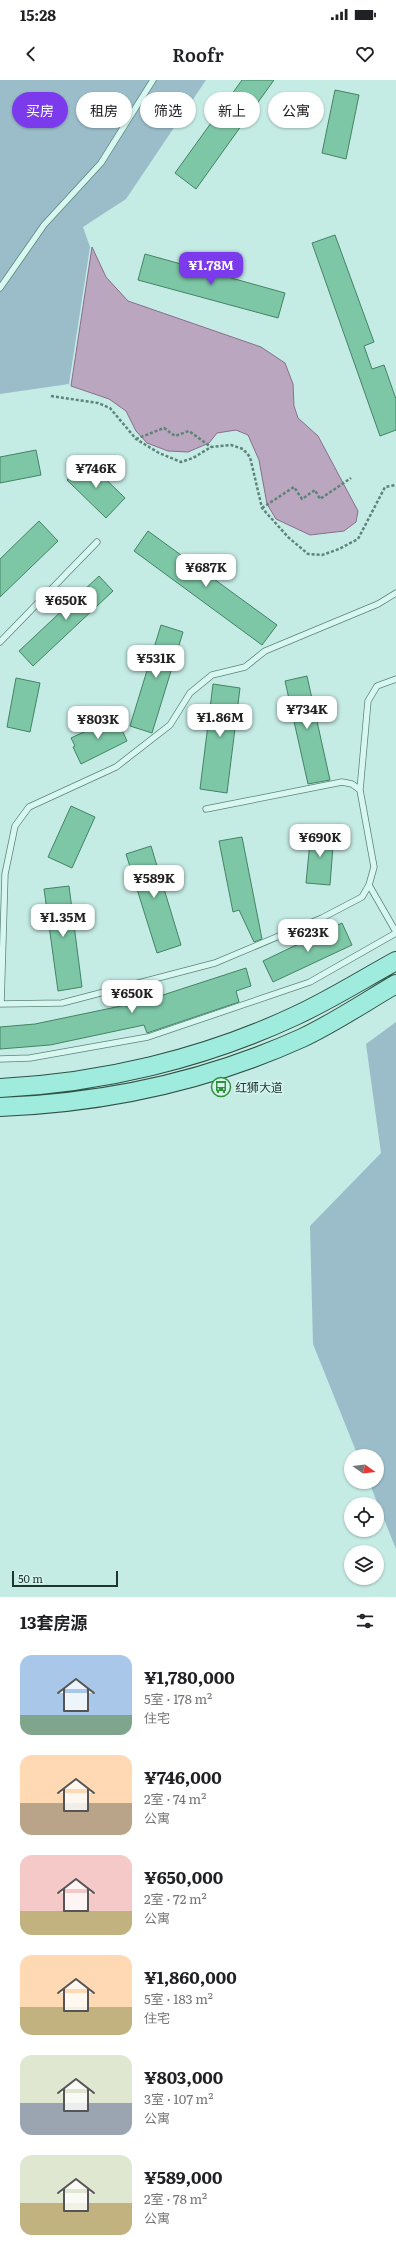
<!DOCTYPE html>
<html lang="zh">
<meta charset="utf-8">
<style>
:root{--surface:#fff;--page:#f2f2f2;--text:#202124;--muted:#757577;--accent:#7c3aed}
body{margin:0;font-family:Literata,"Noto Sans SC",serif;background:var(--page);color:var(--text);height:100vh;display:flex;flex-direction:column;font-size:15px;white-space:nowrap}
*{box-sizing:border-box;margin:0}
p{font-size:13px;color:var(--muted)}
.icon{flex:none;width:22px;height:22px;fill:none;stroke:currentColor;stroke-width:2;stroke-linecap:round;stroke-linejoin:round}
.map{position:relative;height:1517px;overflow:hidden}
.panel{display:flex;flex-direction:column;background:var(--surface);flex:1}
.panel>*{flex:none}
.banner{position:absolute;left:12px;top:12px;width:372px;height:36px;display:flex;gap:8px}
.needle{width:26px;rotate:104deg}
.buttons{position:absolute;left:344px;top:1369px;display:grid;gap:8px}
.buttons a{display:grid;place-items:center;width:40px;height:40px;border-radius:50%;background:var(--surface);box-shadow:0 1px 3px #0004;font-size:20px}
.scale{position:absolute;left:12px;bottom:10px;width:106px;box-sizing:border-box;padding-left:4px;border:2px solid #1f362d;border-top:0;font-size:11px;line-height:14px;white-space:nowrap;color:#1f362d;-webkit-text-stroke:3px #d4f3ee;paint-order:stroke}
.price{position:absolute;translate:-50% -34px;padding:0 9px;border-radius:8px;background:#fff;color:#222;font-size:13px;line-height:26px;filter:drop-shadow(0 1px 2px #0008)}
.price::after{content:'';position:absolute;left:50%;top:24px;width:12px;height:9px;margin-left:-6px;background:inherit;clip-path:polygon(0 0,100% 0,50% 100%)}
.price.on{background:var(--accent);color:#fff}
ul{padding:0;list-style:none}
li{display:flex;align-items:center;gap:12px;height:100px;padding:0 20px}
li span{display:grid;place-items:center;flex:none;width:112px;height:80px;border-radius:12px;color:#555}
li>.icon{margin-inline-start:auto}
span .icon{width:48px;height:48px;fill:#fffc;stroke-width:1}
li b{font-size:17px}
h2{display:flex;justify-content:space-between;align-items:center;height:48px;padding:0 20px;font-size:17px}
.chip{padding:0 14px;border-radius:18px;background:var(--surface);box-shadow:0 1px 3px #0004;font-size:14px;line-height:36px}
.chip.on{background:var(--accent);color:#fff}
.status{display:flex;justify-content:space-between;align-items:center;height:28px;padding:0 20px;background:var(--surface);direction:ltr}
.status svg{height:11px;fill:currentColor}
header{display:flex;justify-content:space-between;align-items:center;height:52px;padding:0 20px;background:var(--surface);font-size:18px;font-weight:600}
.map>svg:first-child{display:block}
</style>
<div class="status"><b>15:28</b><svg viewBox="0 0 49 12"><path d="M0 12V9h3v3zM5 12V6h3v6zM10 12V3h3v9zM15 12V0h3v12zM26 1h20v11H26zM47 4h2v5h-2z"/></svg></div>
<header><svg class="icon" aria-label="back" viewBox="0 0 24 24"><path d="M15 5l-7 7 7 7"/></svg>Roofr<svg class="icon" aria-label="heart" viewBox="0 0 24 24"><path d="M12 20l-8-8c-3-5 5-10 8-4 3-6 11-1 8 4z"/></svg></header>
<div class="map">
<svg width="396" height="1517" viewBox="0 0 396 1517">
<rect width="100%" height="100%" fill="#c5ebe5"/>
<path fill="#9abdc9" d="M0,0h206l-80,119 -43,28 7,20 -21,137 -69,10z
M396,942v527l-27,-67h8v-26h-19l-45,-112 -3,-118 71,-73 -15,-109z"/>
<path fill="#bba6bf" stroke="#896e8d" d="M92,167l14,30 22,24 133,46 24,16 8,21 1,22 4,12 20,18 40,75 -2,11 -12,9 -34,4 -34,-16 -9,-15 -8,-44 -11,-25 -12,-5 -19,3 -8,10 -21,9 -20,-1 -21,-8 -11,-12 -10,-20 -17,-12 -38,-13z"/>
<path fill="#7dc7a6" stroke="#448365" d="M242,0h32l-78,109 -21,-16z
M335,10l24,5 -13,64 -24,-6z
M335,155l39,107 -10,4 8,23 12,-4 12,34v31l-16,6 -68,-193z
M145,174l140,39 -7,25 -140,-38z
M36,370l5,25 -41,8v-26z
M86,380l39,38 -19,20 -39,-38z
M39,441l19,20 -58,56v-38z
M148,451l129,94 -15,20 -128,-94z
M99,496l14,15 -80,75 -14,-15z
M161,545l22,7 -31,101 -22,-7z
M307,596l23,104 -22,4 -23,-103z
M16,598l24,5 -10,49 -23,-5z
M213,604l27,4 -13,105 -27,-4z
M116,637l11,24 -46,23 -8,-17 2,-1 -4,-8z
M71,726l24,11 -23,51 -24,-11z
M311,751l23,2 -4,52 -24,-2z
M242,757l20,102 -8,3 -15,-32 -6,2 -14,-71z
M151,766l30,99 -24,8 -31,-99z
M69,806l13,101 -24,4 -14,-102z
M342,843l10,22 -79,37 -10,-21z
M246,888l5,18 -15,5 3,11 -92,31 -3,-8 -94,20 -50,4v-22l35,-3 91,-19v2z"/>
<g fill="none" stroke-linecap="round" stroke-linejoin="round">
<g stroke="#5c8577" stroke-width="7">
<path id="lane" d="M0,208l44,-63 57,-62 52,-83
M0,562l97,-100
M360,710l8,-89 9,-15 19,-7
M369,805l27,47
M0,924l62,-1 153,-40 107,-45 40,-21 7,-12 5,-18 -14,-77 -8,-6 -10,-2 -136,27
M1,924l4,-130 10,-48 14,-19 87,-40 54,-42 20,-32 22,-18 33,-8 20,-16 113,-47 18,-11
M0,979l30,-1 118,-21 162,-55 86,-49"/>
</g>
<g stroke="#305345" stroke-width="20">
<path id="primary" d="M0,1008c101,-5 203,-29 295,-72 35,-16 68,-37 101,-55
M0,1027c103,-4 207,-26 302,-69 32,-15 63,-36 94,-54"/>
</g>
<path stroke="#5c8577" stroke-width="2.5" stroke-dasharray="3 2" stroke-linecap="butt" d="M51,316l47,7 12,5 26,31 23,14 22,9 12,-4 18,-11 20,-2 12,4 7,8 12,51 26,29 20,17 14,1 17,-6 19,-10 27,-52 11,-2
M136,359l28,-11 11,8 14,-5 22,16
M262,428l32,-21 8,12 13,-9 5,9 31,-21"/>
<use href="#lane" stroke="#d8f7f1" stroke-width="5.5"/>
<use href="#primary" stroke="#9fecde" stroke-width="18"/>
</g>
<defs>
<g id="bus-ring" transform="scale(1)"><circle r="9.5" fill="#d4f3ee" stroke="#30903c" stroke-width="1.5"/><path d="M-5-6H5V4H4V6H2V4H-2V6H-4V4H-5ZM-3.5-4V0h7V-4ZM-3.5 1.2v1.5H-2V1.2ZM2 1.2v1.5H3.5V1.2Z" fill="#30903c"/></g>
</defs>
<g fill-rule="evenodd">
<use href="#bus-ring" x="221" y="1007"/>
</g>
<g text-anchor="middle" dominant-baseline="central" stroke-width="3.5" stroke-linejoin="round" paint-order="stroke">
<g font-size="12" fill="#1f362d" stroke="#d4f3ee" text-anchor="start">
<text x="235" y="1007">红狮大道</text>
</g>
</g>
</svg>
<div class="buttons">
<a><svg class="needle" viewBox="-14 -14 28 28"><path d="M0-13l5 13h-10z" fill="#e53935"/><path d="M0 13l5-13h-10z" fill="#757577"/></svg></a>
<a><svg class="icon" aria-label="locate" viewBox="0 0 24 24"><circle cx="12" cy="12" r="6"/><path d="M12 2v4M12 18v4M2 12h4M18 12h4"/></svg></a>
<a><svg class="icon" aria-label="layers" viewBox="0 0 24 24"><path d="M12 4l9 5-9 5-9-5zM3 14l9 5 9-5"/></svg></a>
</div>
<div class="scale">50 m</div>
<b class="price on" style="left:211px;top:206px">¥1.78M</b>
<b class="price" style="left:96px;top:409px">¥746K</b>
<b class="price" style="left:206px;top:508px">¥687K</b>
<b class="price" style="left:66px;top:541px">¥650K</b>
<b class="price" style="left:156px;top:599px">¥531K</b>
<b class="price" style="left:307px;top:650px">¥734K</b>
<b class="price" style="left:220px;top:658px">¥1.86M</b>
<b class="price" style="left:98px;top:660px">¥803K</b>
<b class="price" style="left:320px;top:778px">¥690K</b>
<b class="price" style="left:154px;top:819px">¥589K</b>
<b class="price" style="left:63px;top:858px">¥1.35M</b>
<b class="price" style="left:308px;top:873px">¥623K</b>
<b class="price" style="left:132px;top:934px">¥650K</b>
<div class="banner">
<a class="chip on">买房</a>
<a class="chip">租房</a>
<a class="chip">筛选</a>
<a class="chip">新上</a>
<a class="chip">公寓</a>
</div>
</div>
<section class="panel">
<h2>13套房源<svg class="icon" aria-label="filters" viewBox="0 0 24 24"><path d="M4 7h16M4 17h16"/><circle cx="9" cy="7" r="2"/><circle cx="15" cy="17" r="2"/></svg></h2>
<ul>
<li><span style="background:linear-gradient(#a9c7e8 75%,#7fa58c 0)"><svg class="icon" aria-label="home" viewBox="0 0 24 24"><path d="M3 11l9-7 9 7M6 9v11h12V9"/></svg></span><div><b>¥1,780,000</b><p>5室 · 178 m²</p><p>住宅</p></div></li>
<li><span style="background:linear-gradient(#ffd9b3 60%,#b9a48a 0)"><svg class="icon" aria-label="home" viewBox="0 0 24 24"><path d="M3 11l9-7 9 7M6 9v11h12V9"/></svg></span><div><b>¥746,000</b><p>2室 · 74 m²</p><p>公寓</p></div></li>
<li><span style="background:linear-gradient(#f6c9c9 70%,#c2b280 0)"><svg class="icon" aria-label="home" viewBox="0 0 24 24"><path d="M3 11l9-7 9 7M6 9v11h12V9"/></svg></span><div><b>¥650,000</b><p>2室 · 72 m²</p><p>公寓</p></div></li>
<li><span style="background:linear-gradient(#ffd9b3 65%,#c2b280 0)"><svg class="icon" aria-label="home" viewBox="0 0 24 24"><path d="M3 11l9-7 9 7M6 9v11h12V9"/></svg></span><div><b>¥1,860,000</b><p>5室 · 183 m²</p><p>住宅</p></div></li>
<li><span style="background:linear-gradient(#dfe7d0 60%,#9aa5b1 0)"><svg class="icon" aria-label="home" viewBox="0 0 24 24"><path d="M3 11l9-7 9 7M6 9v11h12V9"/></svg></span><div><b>¥803,000</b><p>3室 · 107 m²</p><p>公寓</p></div></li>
<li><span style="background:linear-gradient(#dfe7d0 60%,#c2b280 0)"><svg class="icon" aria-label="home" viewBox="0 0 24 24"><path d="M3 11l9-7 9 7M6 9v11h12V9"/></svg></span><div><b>¥589,000</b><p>2室 · 78 m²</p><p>公寓</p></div></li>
</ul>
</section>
